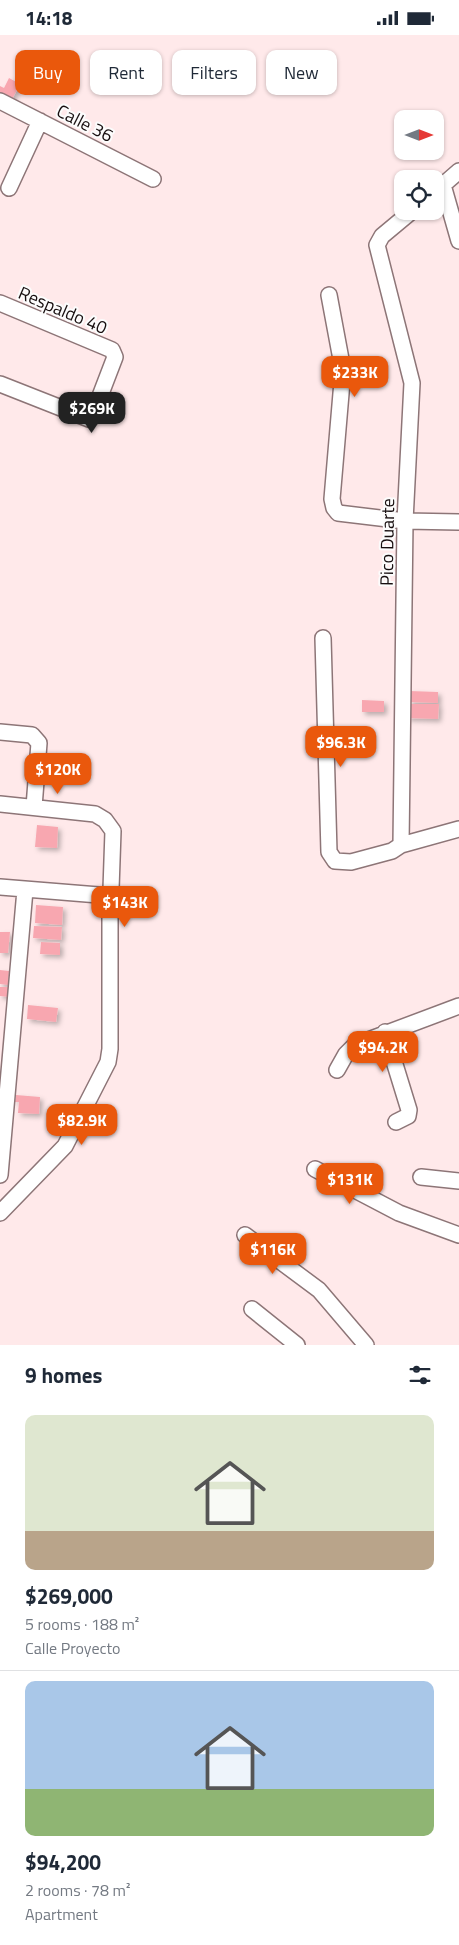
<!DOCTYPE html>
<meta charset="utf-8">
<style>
:root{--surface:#fff;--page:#f6f6f7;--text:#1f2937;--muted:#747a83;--line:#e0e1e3;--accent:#ea580c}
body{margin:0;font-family:"Titillium Web",sans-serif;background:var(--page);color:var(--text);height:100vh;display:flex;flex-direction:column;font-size:19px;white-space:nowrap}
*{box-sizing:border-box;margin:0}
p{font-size:16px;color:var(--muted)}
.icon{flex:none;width:28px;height:28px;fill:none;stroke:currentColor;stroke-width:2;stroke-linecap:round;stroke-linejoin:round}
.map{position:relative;height:1310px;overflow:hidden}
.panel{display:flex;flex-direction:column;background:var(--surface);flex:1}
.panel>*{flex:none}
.guide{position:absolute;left:15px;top:15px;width:430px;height:45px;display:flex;gap:10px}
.needle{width:32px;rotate:90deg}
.buttons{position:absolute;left:394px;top:75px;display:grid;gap:10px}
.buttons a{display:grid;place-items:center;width:50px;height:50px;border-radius:10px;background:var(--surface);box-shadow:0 1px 4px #0004;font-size:25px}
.price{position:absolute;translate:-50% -42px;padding:0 11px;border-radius:10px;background:var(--accent);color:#fff;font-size:16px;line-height:32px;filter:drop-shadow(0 1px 2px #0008)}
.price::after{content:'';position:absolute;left:50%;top:30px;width:15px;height:11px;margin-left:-8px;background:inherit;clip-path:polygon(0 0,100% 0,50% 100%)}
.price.on{background:#222;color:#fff}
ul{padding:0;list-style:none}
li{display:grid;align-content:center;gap:10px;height:265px;padding:0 25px}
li+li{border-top:1px solid var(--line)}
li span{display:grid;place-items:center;height:155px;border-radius:10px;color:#555}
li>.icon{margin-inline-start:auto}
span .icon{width:90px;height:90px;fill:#fffc;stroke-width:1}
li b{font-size:21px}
h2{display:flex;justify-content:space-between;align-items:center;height:60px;padding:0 25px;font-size:21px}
.pill{padding:0 18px;border-radius:10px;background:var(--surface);box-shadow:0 1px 4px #0004;font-size:18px;line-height:45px}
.pill.on{background:var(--accent);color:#fff}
.status{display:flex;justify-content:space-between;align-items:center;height:35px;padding:0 25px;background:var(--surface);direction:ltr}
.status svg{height:14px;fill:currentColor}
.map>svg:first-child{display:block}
</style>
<div class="status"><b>14:18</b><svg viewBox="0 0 49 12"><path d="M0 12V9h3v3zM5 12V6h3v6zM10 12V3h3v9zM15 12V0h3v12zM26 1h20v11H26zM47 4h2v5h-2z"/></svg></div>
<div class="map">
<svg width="459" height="1310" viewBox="0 0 459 1310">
<defs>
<filter id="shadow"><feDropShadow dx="3" dy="3" stdDeviation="2.5" flood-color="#0004"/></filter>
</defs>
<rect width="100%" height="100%" fill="#ffe9ea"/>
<path fill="#f8a7b0" filter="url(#shadow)" d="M9,43l11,6 -10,19 -10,-5v-12l4,2z
M409,656l29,1v11l-29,-1z
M362,665l22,1v11h-22z
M409,669h30l-1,15 -32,-1z
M37,790l21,2 -1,21 -22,-1z
M36,870l27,2 -1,18 -27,-2z
M34,891l28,1 -1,13 -28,-2z
M0,897h10l-2,21h-8z
M41,907l19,1v12l-20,-1z
M0,935l9,1 -1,14 -8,-1z
M0,952h9v10l-9,-1z
M28,970l30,3 -2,14 -29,-3z
M16,1060l24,2 -1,17 -21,-1 1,-11h-4z"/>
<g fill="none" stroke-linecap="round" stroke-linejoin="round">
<g stroke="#8d7577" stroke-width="18">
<path id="minor" d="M0,66l153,78
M443,150l16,56
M9,153l31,-67
M436,156l23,-20
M329,260l14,75 -11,129 2,9 4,5 67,8 54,1
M0,268l112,47 3,7 -23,60 -3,2 -89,-35
M323,603l6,214 6,9 16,1 41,-11 9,-6 58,-16
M0,697l32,3 7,8 -5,64
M0,769l95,10 10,6 8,11 -3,87v131l-2,13 -43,84 -65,67
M401,810l4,-324 7,-138 -35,-138 5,-9 30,-25
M0,852l111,9
M385,997l24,78 -1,6 -12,6
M337,1035l9,-16 9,-9 104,-39
M315,1134l84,44 60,22
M0,1140l25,-285
M421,1142l38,4
M245,1200l74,55 47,55
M252,1274l45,36"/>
</g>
<use href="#minor" stroke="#fff" stroke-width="15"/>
</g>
<g text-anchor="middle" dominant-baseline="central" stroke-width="4" stroke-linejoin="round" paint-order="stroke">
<g font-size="18" fill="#170e0f" stroke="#fcfcfc">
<text transform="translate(85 88) rotate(27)">Calle 36</text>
<text transform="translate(63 275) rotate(23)">Respaldo 40</text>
<text transform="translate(387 507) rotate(-89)">Pico Duarte</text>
</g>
</g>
</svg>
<div class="buttons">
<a><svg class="needle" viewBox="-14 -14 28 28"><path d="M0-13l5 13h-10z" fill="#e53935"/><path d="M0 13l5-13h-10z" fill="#747a83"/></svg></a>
<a><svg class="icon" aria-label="locate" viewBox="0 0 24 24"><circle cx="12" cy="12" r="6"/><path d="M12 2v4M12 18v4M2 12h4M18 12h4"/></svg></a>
</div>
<b class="price" style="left:355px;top:363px">$233K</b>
<b class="price on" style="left:92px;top:399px">$269K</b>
<b class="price" style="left:341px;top:733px">$96.3K</b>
<b class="price" style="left:58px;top:760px">$120K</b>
<b class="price" style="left:125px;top:893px">$143K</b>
<b class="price" style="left:383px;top:1038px">$94.2K</b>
<b class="price" style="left:82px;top:1111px">$82.9K</b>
<b class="price" style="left:350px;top:1170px">$131K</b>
<b class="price" style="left:273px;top:1240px">$116K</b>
<div class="guide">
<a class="pill on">Buy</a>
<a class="pill">Rent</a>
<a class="pill">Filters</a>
<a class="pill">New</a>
</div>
</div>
<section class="panel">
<h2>9 homes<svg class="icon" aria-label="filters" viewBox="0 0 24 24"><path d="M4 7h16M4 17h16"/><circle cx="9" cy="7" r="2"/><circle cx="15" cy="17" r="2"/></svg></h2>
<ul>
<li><span style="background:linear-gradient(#dfe7d0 75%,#b9a48a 0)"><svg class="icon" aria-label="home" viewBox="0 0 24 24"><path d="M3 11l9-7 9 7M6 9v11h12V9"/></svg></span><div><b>$269,000</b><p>5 rooms · 188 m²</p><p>Calle Proyecto</p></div></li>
<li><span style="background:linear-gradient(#a9c7e8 70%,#8fb573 0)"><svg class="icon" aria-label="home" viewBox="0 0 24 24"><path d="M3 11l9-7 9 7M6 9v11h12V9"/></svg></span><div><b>$94,200</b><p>2 rooms · 78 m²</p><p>Apartment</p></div></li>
</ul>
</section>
